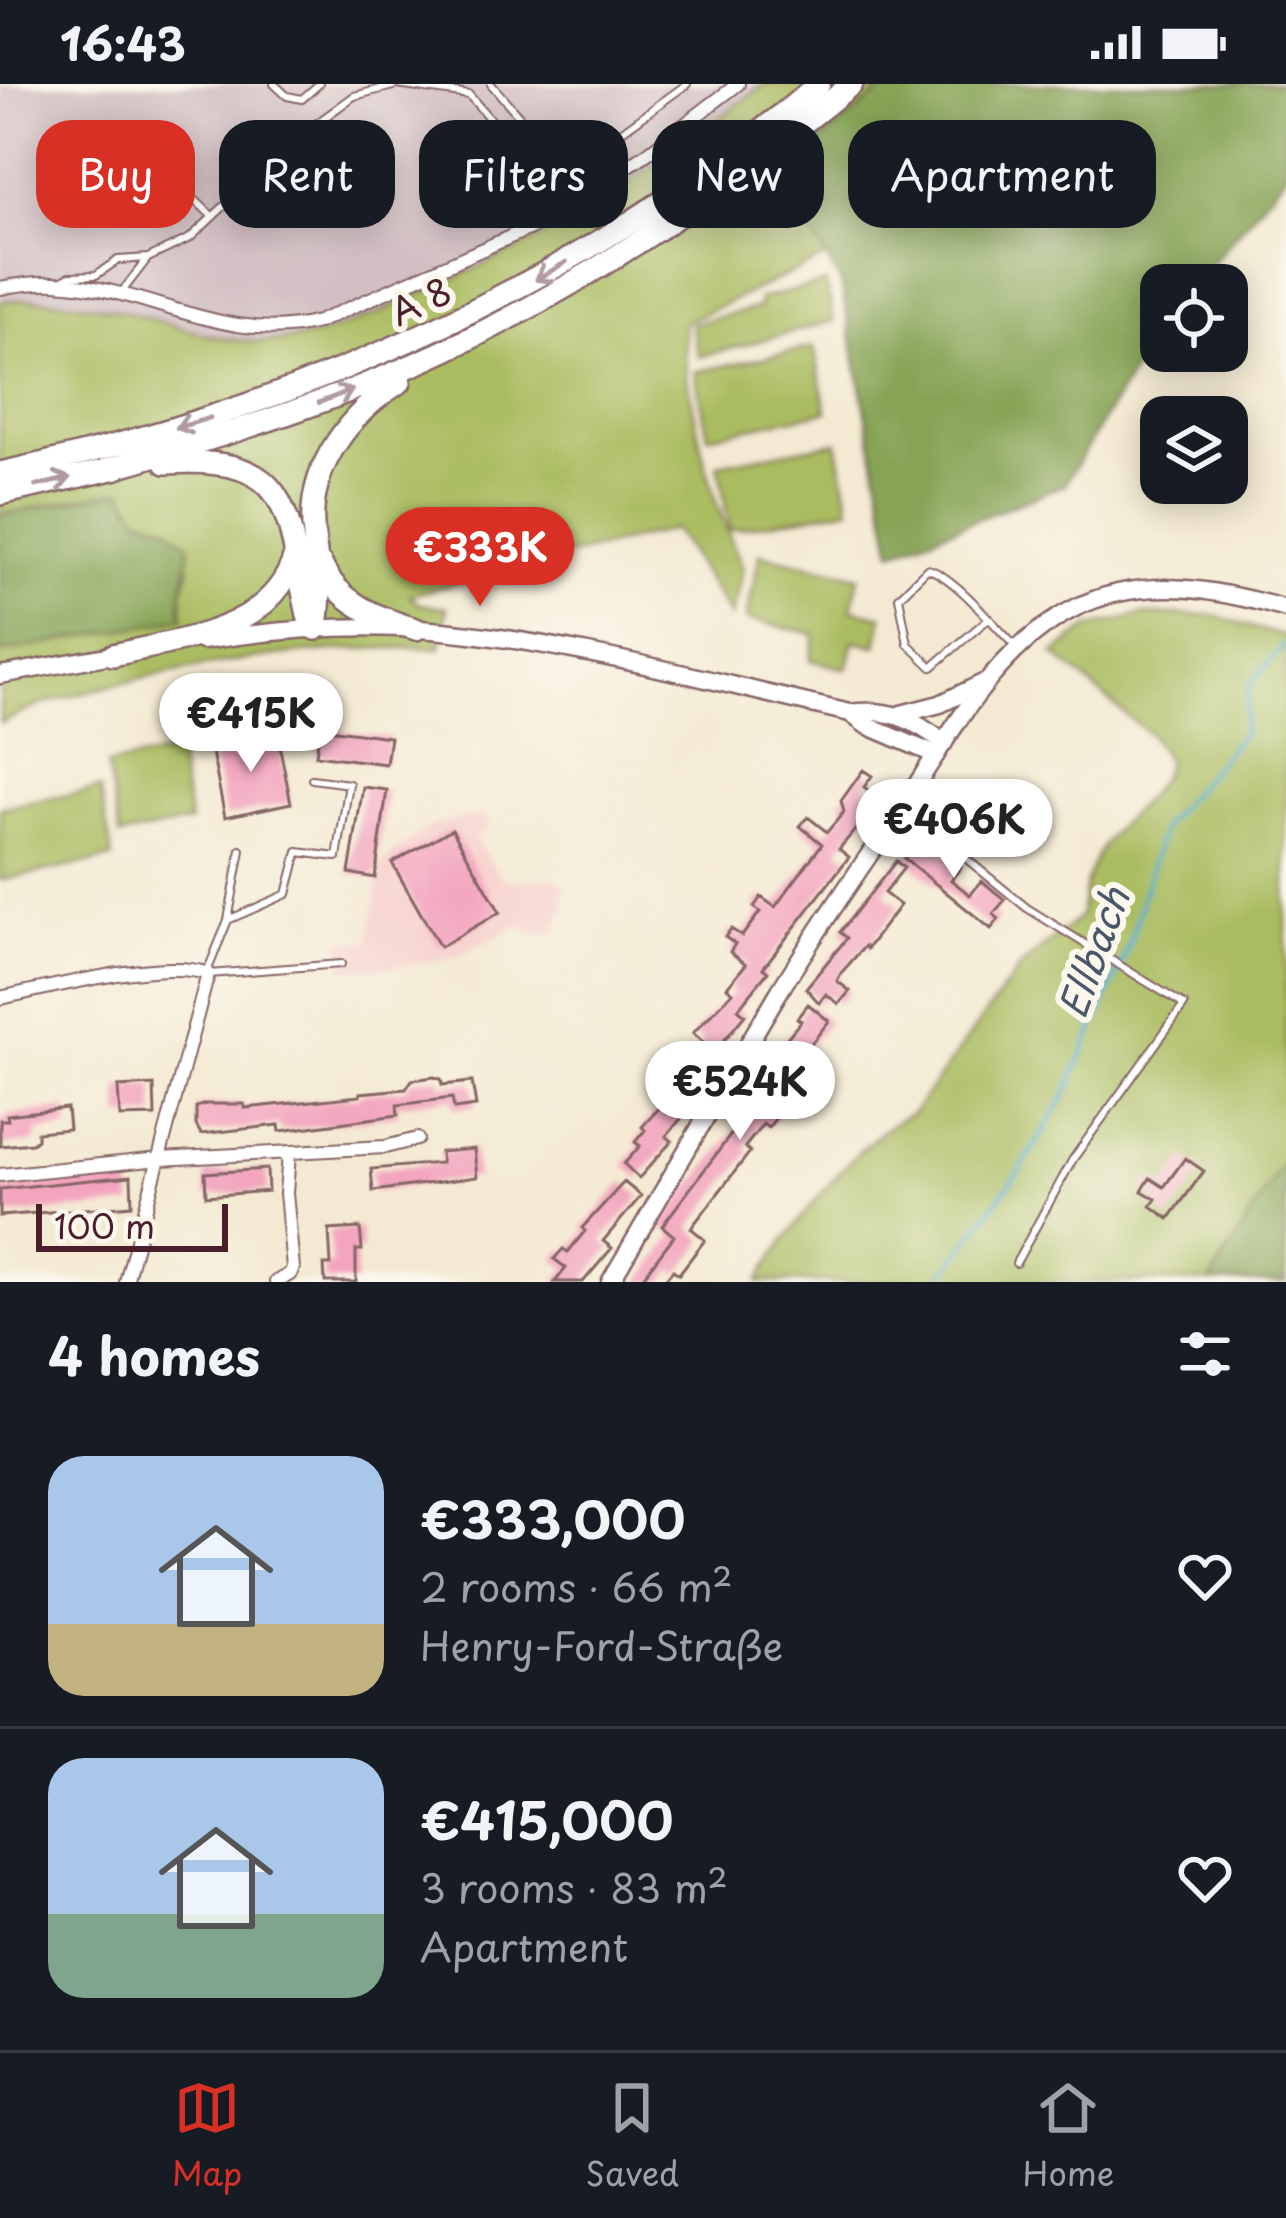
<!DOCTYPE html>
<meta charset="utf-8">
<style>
:root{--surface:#171b24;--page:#20242c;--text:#f1f3f6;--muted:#9ea1a6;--line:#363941;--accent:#d93025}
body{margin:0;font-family:"Playpen Sans",sans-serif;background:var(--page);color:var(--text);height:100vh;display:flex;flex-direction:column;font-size:45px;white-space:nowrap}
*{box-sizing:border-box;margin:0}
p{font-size:39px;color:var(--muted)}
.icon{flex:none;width:66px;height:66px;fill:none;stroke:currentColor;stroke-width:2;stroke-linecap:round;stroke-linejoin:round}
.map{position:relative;height:1198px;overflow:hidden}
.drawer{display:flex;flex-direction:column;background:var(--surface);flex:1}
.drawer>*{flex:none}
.top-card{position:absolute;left:36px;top:36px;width:1215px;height:108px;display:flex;gap:24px}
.buttons{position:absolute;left:1140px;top:180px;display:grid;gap:24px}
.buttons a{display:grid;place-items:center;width:108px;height:108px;border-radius:24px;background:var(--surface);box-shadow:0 6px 30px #0003;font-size:60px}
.scale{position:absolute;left:36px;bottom:30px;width:192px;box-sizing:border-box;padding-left:12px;border:6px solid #4a1f2b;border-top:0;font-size:33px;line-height:42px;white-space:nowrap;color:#4a1f2b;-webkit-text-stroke:9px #fbf7ec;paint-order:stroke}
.price{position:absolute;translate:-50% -102px;padding:0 27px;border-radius:42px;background:#fff;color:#222;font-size:39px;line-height:78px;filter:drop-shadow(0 3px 6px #0008)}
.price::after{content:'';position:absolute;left:50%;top:72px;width:36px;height:27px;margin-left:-18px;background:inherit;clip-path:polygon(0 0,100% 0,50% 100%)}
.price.on{background:var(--accent);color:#fff}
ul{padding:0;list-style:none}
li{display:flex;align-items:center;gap:36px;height:300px;padding:0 48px}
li+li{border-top:3px solid var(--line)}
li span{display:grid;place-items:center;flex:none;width:336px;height:240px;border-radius:36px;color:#555}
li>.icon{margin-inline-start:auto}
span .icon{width:144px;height:144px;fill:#fffc;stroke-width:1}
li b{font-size:51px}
h2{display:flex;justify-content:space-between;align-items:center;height:144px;padding:0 48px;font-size:51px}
.tag{padding:0 42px;border-radius:36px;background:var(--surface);box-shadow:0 6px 30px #0003;font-size:42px;line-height:108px}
.tag.on{background:var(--accent);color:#fff}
.status{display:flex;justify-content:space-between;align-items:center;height:84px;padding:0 60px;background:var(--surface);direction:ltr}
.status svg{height:33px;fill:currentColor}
.menu{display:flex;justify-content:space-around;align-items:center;height:168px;border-top:3px solid var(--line);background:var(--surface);font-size:33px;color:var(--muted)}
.menu a{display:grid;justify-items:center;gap:6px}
.menu .on{color:var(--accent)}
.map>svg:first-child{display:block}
</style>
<div class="status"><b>16:43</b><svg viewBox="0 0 49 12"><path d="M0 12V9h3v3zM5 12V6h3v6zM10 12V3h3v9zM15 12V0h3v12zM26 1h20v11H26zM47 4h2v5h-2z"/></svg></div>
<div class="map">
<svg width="1286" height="1198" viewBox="0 0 1286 1198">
<rect width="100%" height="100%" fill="#fbf7ec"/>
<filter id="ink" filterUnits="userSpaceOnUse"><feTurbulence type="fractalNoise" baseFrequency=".00833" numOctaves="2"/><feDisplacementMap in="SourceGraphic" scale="24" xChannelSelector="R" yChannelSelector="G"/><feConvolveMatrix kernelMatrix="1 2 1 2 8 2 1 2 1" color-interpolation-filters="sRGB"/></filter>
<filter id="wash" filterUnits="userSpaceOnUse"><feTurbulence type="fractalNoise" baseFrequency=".004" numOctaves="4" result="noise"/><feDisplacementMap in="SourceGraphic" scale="48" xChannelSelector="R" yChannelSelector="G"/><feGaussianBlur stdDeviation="2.7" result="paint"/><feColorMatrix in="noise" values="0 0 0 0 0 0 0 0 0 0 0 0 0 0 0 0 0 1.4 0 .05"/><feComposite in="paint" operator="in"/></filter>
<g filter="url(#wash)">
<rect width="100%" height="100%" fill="#f4ead3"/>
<path fill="#f7d0cd" d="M481,730l9,4 -1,8 -14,14 25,35 8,6 46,-3 10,8v24l-10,23 -20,3 -16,-10 -63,31 -58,10 -56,3 -1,-29 29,1 11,-75 9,-11 42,-30z"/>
<path fill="#d2bec3" d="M0,0h765l-90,67 -98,65 -83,45 -120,54 -59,21 -55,6 -56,-7 -87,-25 -57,-11 -60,2z"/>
<path fill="#aabc60" stroke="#7a6e46" stroke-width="3" d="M765,0h124l-110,93 47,80 -142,66 2,50 17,82 13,47 27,67 -12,48 -57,-88 -264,66 8,9 29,3 -7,41c-132,-3 -269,19 -397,56 -15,5 -28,14 -43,19v-70l183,-36 -1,-25 8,-23 -23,-44 -28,-8 -17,-27 -122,25v-214c40,-4 79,0 118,9 47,11 92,31 142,32 58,1 113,-26 164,-50 52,-23 106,-47 155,-77 65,-40 125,-86 186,-131z
M826,199l8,38 -135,36 -8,-33 69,-17 -1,-8z
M814,263l13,64 -119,25 -13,-64z
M837,358l13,66 -120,22 -12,-66z
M760,470l99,22 -7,33 31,7 -6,30 -23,-5 -7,28 -37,-9 5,-26 -69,-15z
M1142,531h70l74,22v522l-76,123h-452c24,-45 108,-153 155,-169l107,-146 60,-50c4,-30 10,-56 29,-80 19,-24 51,-46 58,-76l-17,-26 -96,-81 34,-26z
M177,668l13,70 -70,14 -13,-71z
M100,705l13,69 -113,22v-72z"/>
<path fill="#87a456" stroke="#686240" stroke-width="3" d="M889,0h397v90l-92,111h-33v40l-97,160 -171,67 -52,-269 -62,-106z
M122,406l17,27 28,8 22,20c1,25 -12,48 -6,73l-183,35v-138z
M1286,1075v123h-76l68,-111z"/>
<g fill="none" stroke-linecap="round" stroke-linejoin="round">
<path stroke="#4bacca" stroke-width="4.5" d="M938,1198l84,-115 43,-71 64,-150 34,-120 80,-93 6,-48 37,-41"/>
</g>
<g id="blocks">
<path fill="#f3a5bf" d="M320,644l70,9 -4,27 -70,-9z
M277,650l14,69 -66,14 -14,-70z
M863,686l9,6 -8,11 20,16 -10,12 -4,-3 -31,37 10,8 -86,111 5,4 -30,37 7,6 -29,35 6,5 -22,24 -17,-15 20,-22 -10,-9 40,-41 -6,-5 19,-23 -16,-12 5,-8 -10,-7 6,-8 11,7 18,-24 -6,-5 7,-10 14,10 47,-63 -22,-18 8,-9 19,15 17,-20 -3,-11z
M363,703l24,3 -12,88 -26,-5z
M452,745l48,83 -60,35 -48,-84z
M923,751l38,32 -10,13 19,15 12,-14 23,19 -12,14 6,5 -8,10 -87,-71z
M896,777l8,7 -20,25 16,12 -33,44 -2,-3 -24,27 -4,8 13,10 -11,13 -13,-10 -7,9 -13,-15 41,-50 -7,-6z
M808,920l21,17 -26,33 19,15 -25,30 -4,-3 -25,32 -5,-4 -18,23 5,5 -59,76 14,12 -26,34 -6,-4 -10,12h-24l35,-46 -12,-10 83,-110 -6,-6 41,-45 -9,-8 30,-36 -4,-3z
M434,993l7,2 1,6 30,-3 4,24 -22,3 -2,-11 -55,7 1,10 -118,16 -1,-6 -78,9 -5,-9v-18l10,-3h38l1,4 115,-12v-3l46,-4 6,-9z
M690,996l14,12 -38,44 6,5 -33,37 -15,-14 16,-18 -5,-4 10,-12 -3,-3 35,-39 3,3z
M154,1001l1,31 -35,1 -2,-30z
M67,1024l2,21 -32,3v7l-5,4 -32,3v-26h8l-1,-5z
M474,1065l3,28 -104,14 -2,-22 70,-6 -1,-11z
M1185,1074l19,13 -35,48 -18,-13 5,-7 -14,-8 8,-13 14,9z
M267,1085l1,22 -62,5 -1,-23z
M131,1092l1,29 -132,11v-27z
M624,1098l17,14 -38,45 9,7 -29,34h-28l11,-14 -12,-9 9,-10 5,3 17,-21 -3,-3z
M360,1144l2,22h-6v32h-31l-1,-17h7l-2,-35z"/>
</g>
</g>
<g filter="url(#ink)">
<use href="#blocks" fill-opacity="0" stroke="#866666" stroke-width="3"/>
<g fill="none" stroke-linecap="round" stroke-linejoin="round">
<g stroke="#866666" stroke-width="10">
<path id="lane" d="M274,0l13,12 15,3 17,-15
M491,0l76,87 120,-87
M191,112l21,20
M540,135l7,-16 -6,-22
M60,197l10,-5 26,-1 22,-15 30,-2 42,-20 108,-101 56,-41 43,-11 72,10 71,82 38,22
M121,209l27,-35
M988,535l-56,48 -24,-23 -9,-47 28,-28c24,4 68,57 87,76
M905,725l122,99 157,97 -111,154 -57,104
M228,836l59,-26 11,-42 39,5 12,-73 -37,-5
M207,888l21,-52 13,-70
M208,890l133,-10"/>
</g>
<g stroke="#866666" stroke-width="16">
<path id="street" d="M0,204c17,-3 38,-6 55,-5 92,4 169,63 263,39l219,-97 108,-70 93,-71
M0,914c49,-10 165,-41 208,-24l-82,308
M0,1091l160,-16 225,-12 32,-8
M276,1198l14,-8 3,-6 -7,-75 3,-39"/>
</g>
<g stroke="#866666" stroke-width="21">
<path id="secondary" d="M202,557c71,-11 147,-17 218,-12 145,11 289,52 430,84 39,-5 64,6 94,30
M0,591l123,-22
M850,629l16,12 70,30
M901,630l39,-10 43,-21
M610,1198c56,-94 109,-190 166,-285 39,-65 83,-127 126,-190 48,-71 91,-157 171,-198 69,-35 143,-20 213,0"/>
</g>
<g stroke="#866666" stroke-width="26">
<path id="highway" d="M166,379c134,-9 118,54 143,156l7,10
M105,386c123,-35 245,-73 360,-129 141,-69 267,-158 387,-257
M0,389c300,-64 584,-190 819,-389
M0,410l117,-26
M321,480c17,39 57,54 95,65
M316,545c8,-33 0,-69 -3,-103 -4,-61 38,-114 87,-144
M113,571c68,-16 160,-23 182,-100"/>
</g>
<use href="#lane" stroke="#fff" stroke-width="6"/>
<use href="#street" stroke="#fff" stroke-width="12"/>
<use href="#secondary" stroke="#fff" stroke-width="16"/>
<use href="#highway" stroke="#fff" stroke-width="21"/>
</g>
<defs><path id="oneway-shaft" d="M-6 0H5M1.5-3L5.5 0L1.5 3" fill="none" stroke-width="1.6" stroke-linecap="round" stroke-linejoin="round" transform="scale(3)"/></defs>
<g stroke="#ae9aa0">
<use href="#oneway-shaft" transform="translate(551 187) rotate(149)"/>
<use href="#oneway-shaft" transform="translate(336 312) rotate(-21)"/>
<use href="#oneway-shaft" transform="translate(193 339) rotate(163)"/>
<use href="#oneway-shaft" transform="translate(53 398) rotate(-13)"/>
</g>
</g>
<g text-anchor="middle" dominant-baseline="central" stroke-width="12" stroke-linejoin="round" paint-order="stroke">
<g font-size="36" fill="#4a1f2b" stroke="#fbf7ec">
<text transform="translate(420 216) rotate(-25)">A 8</text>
</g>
<g font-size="39" font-style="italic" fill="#4a576b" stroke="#fbf7ec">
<text transform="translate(1092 868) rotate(-70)">Ellbach</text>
</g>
</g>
</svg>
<div class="buttons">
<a><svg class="icon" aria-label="locate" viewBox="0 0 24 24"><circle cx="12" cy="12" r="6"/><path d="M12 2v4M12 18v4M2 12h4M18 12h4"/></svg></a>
<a><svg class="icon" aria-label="layers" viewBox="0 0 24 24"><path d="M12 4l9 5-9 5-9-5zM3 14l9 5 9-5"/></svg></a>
</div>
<div class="scale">100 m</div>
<b class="price on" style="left:480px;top:525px">€333K</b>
<b class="price" style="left:251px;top:691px">€415K</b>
<b class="price" style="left:954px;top:797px">€406K</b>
<b class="price" style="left:740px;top:1059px">€524K</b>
<div class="top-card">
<a class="tag on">Buy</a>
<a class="tag">Rent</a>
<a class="tag">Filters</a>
<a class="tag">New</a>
<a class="tag">Apartment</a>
</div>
</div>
<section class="drawer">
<h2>4 homes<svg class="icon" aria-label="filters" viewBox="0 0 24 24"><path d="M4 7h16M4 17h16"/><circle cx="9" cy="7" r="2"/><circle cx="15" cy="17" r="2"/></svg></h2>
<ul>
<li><span style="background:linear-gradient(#a9c7e8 70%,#c2b280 0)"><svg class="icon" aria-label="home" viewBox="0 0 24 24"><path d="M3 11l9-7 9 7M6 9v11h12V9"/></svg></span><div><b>€333,000</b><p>2 rooms · 66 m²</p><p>Henry-Ford-Straße</p></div><svg class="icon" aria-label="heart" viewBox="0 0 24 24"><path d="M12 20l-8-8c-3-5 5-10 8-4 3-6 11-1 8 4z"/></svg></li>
<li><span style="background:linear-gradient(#a9c7e8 65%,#7fa58c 0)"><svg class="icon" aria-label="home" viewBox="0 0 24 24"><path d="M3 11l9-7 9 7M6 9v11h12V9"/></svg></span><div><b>€415,000</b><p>3 rooms · 83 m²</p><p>Apartment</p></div><svg class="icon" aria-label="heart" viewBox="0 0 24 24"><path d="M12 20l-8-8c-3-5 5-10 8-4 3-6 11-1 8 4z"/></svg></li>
</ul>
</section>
<nav class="menu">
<a class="on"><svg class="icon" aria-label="map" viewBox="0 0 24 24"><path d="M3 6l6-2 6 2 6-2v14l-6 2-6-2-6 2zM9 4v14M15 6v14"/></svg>Map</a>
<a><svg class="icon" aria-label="saved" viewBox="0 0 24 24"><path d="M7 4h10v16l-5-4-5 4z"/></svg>Saved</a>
<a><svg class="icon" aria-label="home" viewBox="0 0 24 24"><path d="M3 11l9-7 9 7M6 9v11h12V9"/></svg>Home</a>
</nav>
